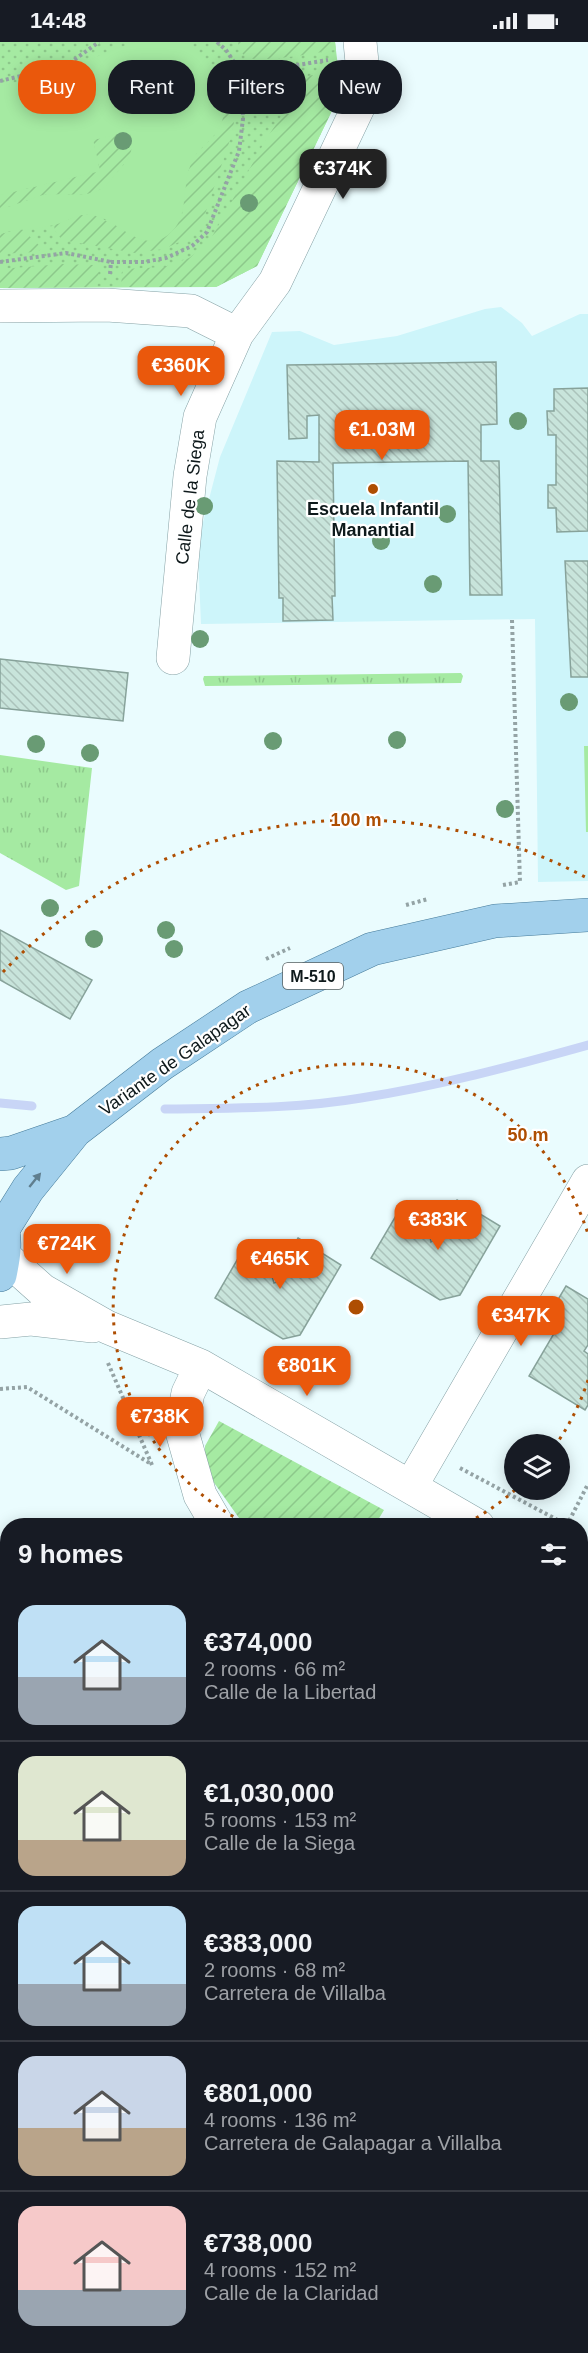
<!DOCTYPE html>
<meta charset="utf-8">
<style>
:root{--surface:#171b24;--page:#20242c;--text:#f1f3f6;--muted:#9ea1a6;--line:#363941;--accent:#ea580c}
body{margin:0;font-family:Helvetica,sans-serif;background:var(--page);color:var(--text);height:100vh;display:flex;flex-direction:column;font-size:22px;white-space:nowrap}
*{box-sizing:border-box;margin:0}
p{font-size:20px;color:var(--muted)}
.icon{flex:none;width:33px;height:33px;fill:none;stroke:currentColor;stroke-width:2;stroke-linecap:round;stroke-linejoin:round}
.map{position:relative;flex:1;overflow:hidden}
.side{position:absolute;left:0px;top:1476px;width:588px;height:836px;display:flex;flex-direction:column;background:var(--surface);border-radius:24px 24px 0 0;box-shadow:0 3px 15px #0003}
.side>*{flex:none}
.guide{position:absolute;left:18px;top:18px;width:552px;height:54px;display:flex;gap:12px}
.fabs{position:absolute;left:504px;top:1392px;display:grid;gap:12px}
.fabs a{display:grid;place-items:center;width:66px;height:66px;border-radius:50%;background:var(--surface);box-shadow:0 3px 15px #0003;font-size:30px}
.price{position:absolute;translate:-50% -51px;padding:0 14px;border-radius:12px;background:var(--accent);color:#fff;font-size:20px;line-height:39px;filter:drop-shadow(0 2px 3px #0008)}
.price::after{content:'';position:absolute;left:50%;top:36px;width:18px;height:14px;margin-left:-9px;background:inherit;clip-path:polygon(0 0,100% 0,50% 100%)}
.price.active{background:#222;color:#fff}
ul{padding:0;list-style:none}
li{display:flex;align-items:center;gap:18px;height:150px;padding:0 18px}
li+li{border-top:2px solid var(--line)}
li span{display:grid;place-items:center;flex:none;width:168px;height:120px;border-radius:18px;color:#555}
li>.icon{margin-inline-start:auto}
span .icon{width:72px;height:72px;fill:#fffc;stroke-width:1}
li b{font-size:26px}
h2{display:flex;justify-content:space-between;align-items:center;height:72px;padding:0 18px;font-size:26px}
.chip{padding:0 21px;border-radius:24px;background:var(--surface);box-shadow:0 3px 15px #0003;font-size:21px;line-height:54px}
.chip.active{background:var(--accent);color:#fff}
.status{display:flex;justify-content:space-between;align-items:center;height:42px;padding:0 30px;background:var(--surface);direction:ltr}
.status svg{height:16px;fill:currentColor}
.map>svg:first-child{display:block}
</style>
<div class="status"><b>14:48</b><svg viewBox="0 0 49 12"><path d="M0 12V9h3v3zM5 12V6h3v6zM10 12V3h3v9zM15 12V0h3v12zM26 1h20v11H26zM47 4h2v5h-2z"/></svg></div>
<div class="map">
<svg width="588" height="2311" viewBox="0 0 588 2311">
<defs>
<pattern id="grass-tufts" width="24" height="20" patternUnits="userSpaceOnUse" patternTransform="scale(1.5)"><rect width="24" height="20" fill="#a5eaa2"/><path d="M3 7l-1-3M5 7V3M7 7l1-3M15 17l-1-3M17 17v-4M19 17l1-3" fill="none" stroke="#8dc88b"/></pattern>
<pattern id="park-dots" width="8" height="8" patternUnits="userSpaceOnUse" patternTransform="scale(1.5)"><rect width="8" height="8" fill="#a5eaa2"/><path d="M2 2h.1M6 6h.1" fill="none" stroke="#8dc88b" stroke-width="1.8" stroke-linecap="round"/></pattern>
<pattern id="garden-furrows" width="10" height="10" patternUnits="userSpaceOnUse" patternTransform="scale(1.5)"><rect width="10" height="10" fill="#a5eaa2"/><path d="M-1 1l2-2M0 10L10 0M9 11l2-2" fill="none" stroke="#8dc88b"/></pattern>
<pattern id="building-back-hatch" width="6" height="6" patternUnits="userSpaceOnUse" patternTransform="scale(1.5)"><rect width="6" height="6" fill="#c8e4db"/><path d="M-1 5l2 2M0 0l6 6M5-1l2 2" fill="none" stroke="#abc3bb"/></pattern>
</defs>
<rect width="100%" height="100%" fill="#eafcfe"/>
<path fill="#cdf5fa" d="M501,265l21,16 10,13 48,-22h8v567l-50,1 -3,-263 -334,5 -3,-71 5,-31 17,-65 52,-125 28,-1 34,14 63,-9 88,-27z
M580,1867l8,7v146l-7,6z
M7,2088l1,204 -8,4v-191z"/>
<path fill="url(#grass-tufts)" d="M461,631l2,3 -2,7 -256,3 -2,-7 1,-3z
M0,713l92,13 -13,118 -13,4 -66,-37z"/>
<path fill="url(#park-dots)" d="M0,0h335l6,50 -84,174 -41,21 -216,1z"/>
<path fill="url(#garden-furrows)" d="M238,0h97l1,8c-17,2 -77,14 -89,7 -6,-3 -8,-9 -9,-15z
M338,29l3,21 -84,174 -41,21h-95l1,-13 2,-5 40,-2 25,-9 19,-14 57,-103 19,-29 5,-14v-19z
M227,43l7,7v30l-2,12 -30,89 -12,14 -26,12 -29,4 -73,-13 -7,-9 -1,-6 25,-10h15l16,8 72,-8 5,-41 5,-13 23,-26 7,-40 -2,-6z
M130,89c4,20 3,22 -10,38 -6,7 -11,15 -19,20 -18,11 -41,2 -61,7 -13,4 -26,10 -40,13v-14l100,-24 -7,-31z
M22,187l21,20 -8,3 -35,2v-20z
M63,222l31,1 5,6 -2,16 -97,1v-19z
M219,1379l165,89 -9,15h-131l-39,-55v-24z"/>
<path fill="#a5eaa2" d="M135,0c15,0 36,0 50,1 25,9 47,56 36,81 -6,16 -24,24 -30,39 -10,23 -1,56 -23,72 -26,20 -51,-16 -75,-20 -15,-3 -26,7 -39,10 -18,5 -36,3 -54,9v-25c14,-3 27,-9 40,-13 20,-5 43,4 61,-7 8,-5 13,-13 19,-20 12,-14 14,-21 10,-38l-37,9 7,31 -100,24v-109l76,-18 26,-14z
M584,704h4v86h-2z"/>
<g fill="none" stroke-linecap="round" stroke-linejoin="round">
<path stroke="#c8d5f6" stroke-width="9" d="M0,1061l32,3
M165,1067c65,-1 132,0 196,-11 77,-12 152,-32 227,-53"/>
</g>
<path fill="url(#building-back-hatch)" stroke="#87a29a" stroke-width="1.5" d="M496,320l1,62 -16,1v36h18l3,134h-32l-2,-134 -135,2 2,133h-3l1,24 -50,1v-23h-4l-2,-137 42,1v-47l-12,1v22l-18,1 -2,-74z
M588,346v143l-31,1 -1,-24h-8v-23h8v-50h-8l-1,-24h7v-22z
M565,519h23v116h-17z
M0,617l128,14 -5,48 -123,-13z
M0,888l92,50 -22,39 -70,-39z
M457,1158l43,26 -40,69 -20,5 -69,-42 26,-44 32,18 2,10 4,-3 5,1 -2,-9z
M298,1196l43,27 -41,70 -17,4 -68,-41 25,-43 31,18 3,10 8,-3 -3,-10z
M566,1244l22,13v46l-4,6 4,3v51l-3,5 -56,-34 30,-51 -12,-7z
M580,1614l8,4v50l-8,-4z
M580,1734l8,5v4l-8,13z
M580,1760l8,5v47l-8,-4z
M588,1988v32l-8,6v-32z
M236,2304h53l-1,2 8,5h-64z
M339,2304h90l9,5 -1,2h-84z"/>
<g fill="none" stroke-linecap="round" stroke-linejoin="round">
<g stroke="#85a1a5" stroke-width="20">
<path id="service" d="M580,1598l8,4
M580,1691l8,5"/>
</g>
<g stroke="#85a1a5" stroke-width="34">
<path id="minor" d="M0,264l107,-1 84,6 46,23 -37,83 -10,59 -17,182
M237,292l38,-52 90,-189 -5,-51
M4,1214l38,34 65,37 94,39 277,160
M0,1280l31,-3 62,7
M201,1324l-13,27 -7,35 19,67 18,31
M411,1444l177,-305
M580,1543l8,4
M580,1831l8,7
M32,2304l4,7"/>
</g>
<g stroke="#467b9a" stroke-width="34">
<path id="primary" d="M0,1112l11,-1 64,-22
M0,1178c7,19 4,36 0,55
M3,1187l25,-40 47,-58 87,-67 86,-57 124,-58 123,-28 93,-6"/>
</g>
<path stroke="#94a3a5" stroke-width="4" stroke-dasharray="3 3" stroke-linecap="butt" d="M217,0l9,8 16,24 86,-14
M0,39l67,-16 32,-23
M0,220l66,-9 45,9
M110,232l1,-12h33l22,-4 26,-12 15,-14 32,-81 4,-32 -1,-45
M512,578l8,263
M503,843l17,-3
M406,863l22,-6
M266,917l24,-11
M108,1321l44,102
M0,1347l27,-2 124,77
M460,1426l107,57 21,-41"/>
<use href="#service" stroke="#fff" stroke-width="18"/>
<use href="#minor" stroke="#fff" stroke-width="33"/>
<use href="#primary" stroke="#a2d0ec" stroke-width="33"/>
</g>
<g fill="#699b74">
<circle cx="123" cy="99" r="9"/>
<circle cx="249" cy="161" r="9"/>
<circle cx="518" cy="379" r="9"/>
<circle cx="204" cy="464" r="9"/>
<circle cx="447" cy="472" r="9"/>
<circle cx="381" cy="499" r="9"/>
<circle cx="433" cy="542" r="9"/>
<circle cx="200" cy="597" r="9"/>
<circle cx="569" cy="660" r="9"/>
<circle cx="397" cy="698" r="9"/>
<circle cx="273" cy="699" r="9"/>
<circle cx="36" cy="702" r="9"/>
<circle cx="90" cy="711" r="9"/>
<circle cx="505" cy="767" r="9"/>
<circle cx="50" cy="866" r="9"/>
<circle cx="166" cy="888" r="9"/>
<circle cx="94" cy="897" r="9"/>
<circle cx="174" cy="907" r="9"/>
</g>
<defs><path id="oneway-solid" d="M-6-.8H1V-3.2L6.5 0L1 3.2V.8H-6Z" transform="scale(1.5)"/></defs>
<use fill="#5f7e8e" href="#oneway-solid" transform="translate(35 1138) rotate(-51)"/>
<g fill="none" stroke="#ae4e02" stroke-width="3" stroke-dasharray="3 6">
<path d="M588 1338A243 243 0 0 1 557 1401M515 1448A243 243 0 0 1 463 1483M249 1483A243 243 0 1 1 588 1192"/>
<path d="M3 930A487 487 0 0 1 585 835"/>
</g>
<circle fill="#ae4e02" stroke="#fff" stroke-width="2" cx="373" cy="447" r="6"/>
<g text-anchor="middle" dominant-baseline="central" stroke-width="4.5" stroke-linejoin="round" paint-order="stroke">
<rect fill="#fff" stroke="#565e5f" stroke-width="1.5" x="283" y="921" width="60" height="26" rx="4.5"/>
<g font-size="16" font-weight="bold" fill="#0e191b">
<text x="313" y="934">M-510</text>
</g>
<g font-size="18" fill="#0e191b" stroke="#fff">
<text transform="translate(190 455) rotate(-83)">Calle de la Siega</text>
<text transform="translate(175 1018) rotate(-35)">Variante de Galapagar</text>
</g>
<g font-size="18" font-weight="bold" fill="#0e191b" stroke="#fff">
<text x="373" y="467">Escuela Infantil<tspan x="373" dy="21">Manantial</tspan></text>
</g>
</g>
<circle cx="356" cy="1265" r="9" fill="#ae4e02" stroke="#fff" stroke-width="3"/>
<g font-size="18" text-anchor="middle" font-weight="bold" fill="#ae4e02" stroke="#fff" stroke-width="4.5" stroke-linejoin="round" paint-order="stroke">
<text x="356" y="784">100 m</text>
<text x="528" y="1099">50 m</text>
</g>
</svg>
<div class="fabs">
<a><svg class="icon" aria-label="layers" viewBox="0 0 24 24"><path d="M12 4l9 5-9 5-9-5zM3 14l9 5 9-5"/></svg></a>
</div>
<b class="price active" style="left:343px;top:158px">€374K</b>
<b class="price" style="left:181px;top:355px">€360K</b>
<b class="price" style="left:382px;top:419px">€1.03M</b>
<b class="price" style="left:438px;top:1209px">€383K</b>
<b class="price" style="left:67px;top:1233px">€724K</b>
<b class="price" style="left:280px;top:1248px">€465K</b>
<b class="price" style="left:521px;top:1305px">€347K</b>
<b class="price" style="left:307px;top:1355px">€801K</b>
<b class="price" style="left:160px;top:1406px">€738K</b>
<div class="guide">
<a class="chip active">Buy</a>
<a class="chip">Rent</a>
<a class="chip">Filters</a>
<a class="chip">New</a>
</div>
<section class="side">
<h2>9 homes<svg class="icon" aria-label="filters" viewBox="0 0 24 24"><path d="M4 7h16M4 17h16"/><circle cx="9" cy="7" r="2"/><circle cx="15" cy="17" r="2"/></svg></h2>
<ul>
<li><span style="background:linear-gradient(#bfe0f5 60%,#9aa5b1 0)"><svg class="icon" aria-label="home" viewBox="0 0 24 24"><path d="M3 11l9-7 9 7M6 9v11h12V9"/></svg></span><div><b>€374,000</b><p>2 rooms · 66 m²</p><p>Calle de la Libertad</p></div></li>
<li><span style="background:linear-gradient(#dfe7d0 70%,#b9a48a 0)"><svg class="icon" aria-label="home" viewBox="0 0 24 24"><path d="M3 11l9-7 9 7M6 9v11h12V9"/></svg></span><div><b>€1,030,000</b><p>5 rooms · 153 m²</p><p>Calle de la Siega</p></div></li>
<li><span style="background:linear-gradient(#bfe0f5 65%,#9aa5b1 0)"><svg class="icon" aria-label="home" viewBox="0 0 24 24"><path d="M3 11l9-7 9 7M6 9v11h12V9"/></svg></span><div><b>€383,000</b><p>2 rooms · 68 m²</p><p>Carretera de Villalba</p></div></li>
<li><span style="background:linear-gradient(#c9d6e8 60%,#b9a48a 0)"><svg class="icon" aria-label="home" viewBox="0 0 24 24"><path d="M3 11l9-7 9 7M6 9v11h12V9"/></svg></span><div><b>€801,000</b><p>4 rooms · 136 m²</p><p>Carretera de Galapagar a Villalba</p></div></li>
<li><span style="background:linear-gradient(#f6c9c9 70%,#9aa5b1 0)"><svg class="icon" aria-label="home" viewBox="0 0 24 24"><path d="M3 11l9-7 9 7M6 9v11h12V9"/></svg></span><div><b>€738,000</b><p>4 rooms · 152 m²</p><p>Calle de la Claridad</p></div></li>
</ul>
</section>
</div>
